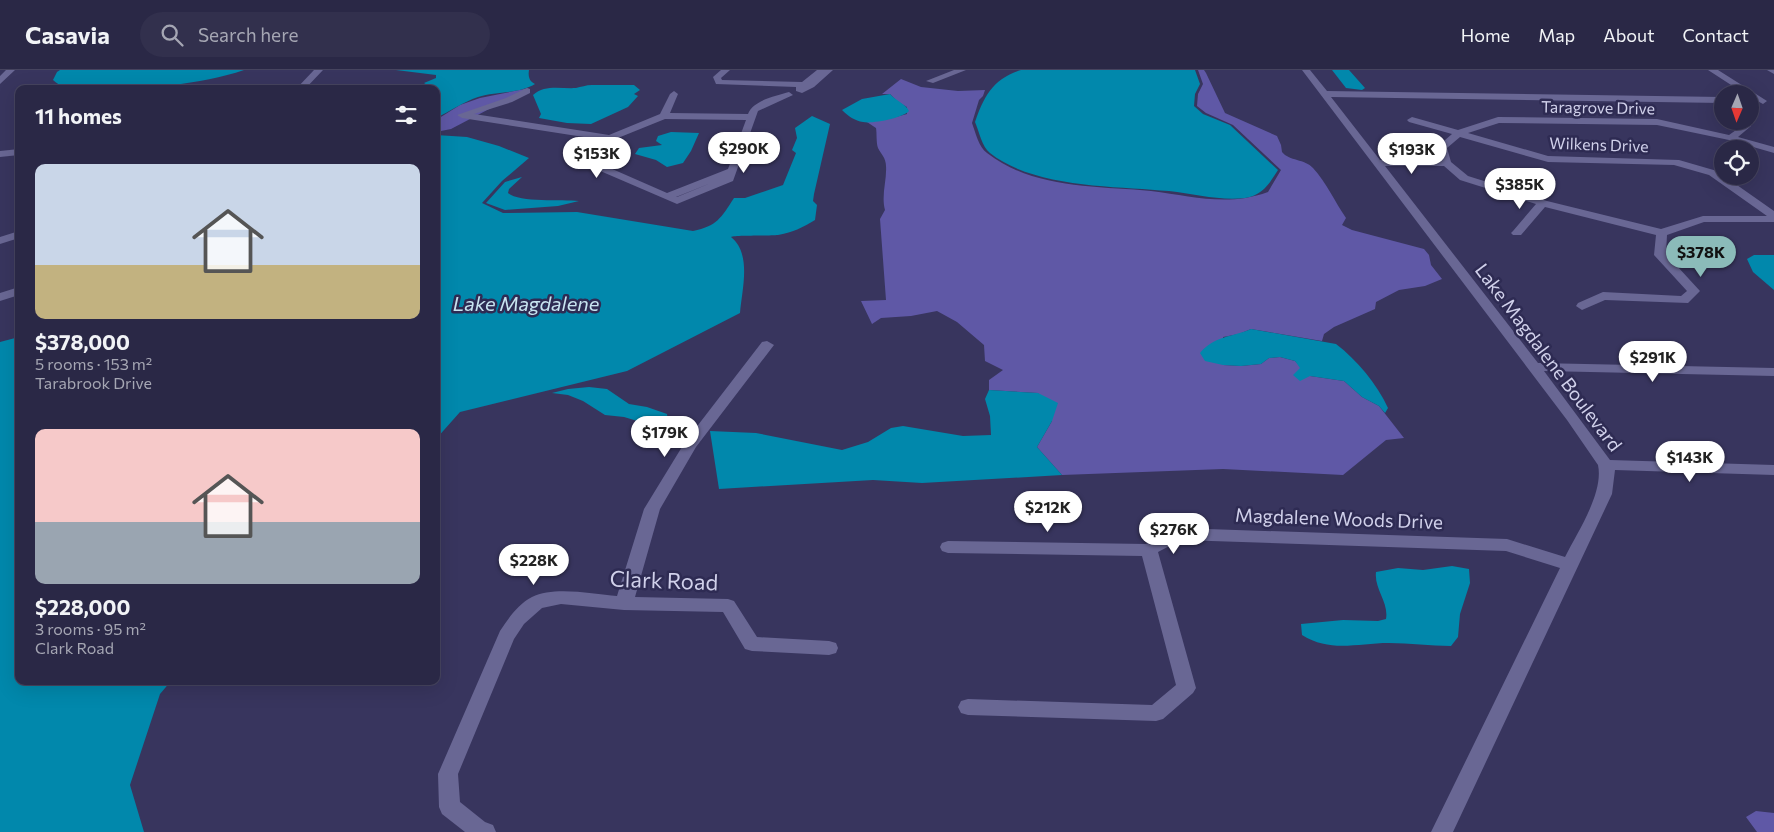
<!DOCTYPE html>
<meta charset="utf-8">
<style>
:root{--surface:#2a2846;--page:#32304d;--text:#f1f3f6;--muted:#a5a6b3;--line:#46445f;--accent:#8bbbb9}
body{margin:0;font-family:Commissioner,sans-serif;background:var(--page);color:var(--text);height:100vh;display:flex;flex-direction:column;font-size:19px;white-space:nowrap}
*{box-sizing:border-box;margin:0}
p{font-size:16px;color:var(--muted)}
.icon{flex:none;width:28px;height:28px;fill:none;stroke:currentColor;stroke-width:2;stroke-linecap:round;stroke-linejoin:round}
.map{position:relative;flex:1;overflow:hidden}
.side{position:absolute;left:15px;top:15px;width:425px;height:600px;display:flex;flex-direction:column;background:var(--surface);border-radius:10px;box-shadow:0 5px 20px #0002,0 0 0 1px var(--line)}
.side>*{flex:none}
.needle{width:32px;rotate:182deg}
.buttons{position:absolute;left:1714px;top:15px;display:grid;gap:10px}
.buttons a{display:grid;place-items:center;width:45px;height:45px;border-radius:50%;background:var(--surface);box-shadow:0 5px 20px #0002,0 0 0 1px var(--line);font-size:25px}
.price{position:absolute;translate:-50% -42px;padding:0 11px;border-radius:18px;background:#fff;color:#222;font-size:16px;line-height:32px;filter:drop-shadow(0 1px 2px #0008)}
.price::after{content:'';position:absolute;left:50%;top:30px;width:15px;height:11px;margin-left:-8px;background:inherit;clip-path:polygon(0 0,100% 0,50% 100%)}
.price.current{background:var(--accent);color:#111}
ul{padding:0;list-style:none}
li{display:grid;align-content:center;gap:10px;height:265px;padding:0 20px}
li span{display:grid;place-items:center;height:155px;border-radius:10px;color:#555}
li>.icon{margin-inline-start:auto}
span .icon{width:90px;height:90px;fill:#fffc;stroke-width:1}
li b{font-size:21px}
h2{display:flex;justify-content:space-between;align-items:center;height:60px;padding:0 20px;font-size:21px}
header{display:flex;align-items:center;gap:30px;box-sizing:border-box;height:70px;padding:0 25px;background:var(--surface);border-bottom:1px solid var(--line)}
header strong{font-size:24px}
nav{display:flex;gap:28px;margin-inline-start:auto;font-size:18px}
.search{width:350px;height:45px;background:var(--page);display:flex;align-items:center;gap:12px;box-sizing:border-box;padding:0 18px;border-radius:28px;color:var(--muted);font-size:19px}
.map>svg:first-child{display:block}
</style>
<header>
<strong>Casavia</strong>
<div class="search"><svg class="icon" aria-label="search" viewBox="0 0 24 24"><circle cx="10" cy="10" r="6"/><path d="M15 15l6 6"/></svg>Search here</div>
<nav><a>Home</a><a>Map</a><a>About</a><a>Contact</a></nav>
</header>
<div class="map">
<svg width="1774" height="762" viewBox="0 0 1774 762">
<rect width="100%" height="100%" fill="#38355e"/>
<path fill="#5f58a6" d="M1198,0h6l2,3 19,40 52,23 4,9 1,7c7,9 23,7 31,16 13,14 22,34 33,50l-4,7 10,5 72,19 5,6 2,10 11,14 -17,7 -26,4 -23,12 -1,7 -41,18 -10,7 -2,7 -71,-12 -12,5 -16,3v28l18,1 20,-2 8,-6 11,-1 15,4 15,15 34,5 18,16 17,9 25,32 -18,2 -43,35 -120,-6 -161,6 -25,-28 15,-26 -14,-28 -49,-3v-10l14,-10 -18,-9 -1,-16 -27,-23 -20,-11 -26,5 -30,2 -9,6 -11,-23 25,-1 -6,-81 5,-9c-4,-15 2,-29 1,-44 0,-8 -5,-12 -8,-18 -2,-6 -1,-14 -2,-20l-9,-6 25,-4 15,-4v-7l-9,-5 -8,-8h-8l19,-15 20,8 37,4 27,-1 -2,6 -4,4 -7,23c3,8 7,25 15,30 46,36 109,33 164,38 41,5 76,16 117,1l13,-22 -48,-45 -27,-12 -9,-7 1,-12 5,-10z
M529,18l-78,41 -15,3v-12l24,-15 20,-7z
M1756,741l18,2v19h-17l-11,-15z"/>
<path fill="#0188ac" d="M60,0h184c-43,15 -102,19 -147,19 -10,0 -22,1 -31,-1 -5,-1 -9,-5 -13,-8l4,-8z
M396,0h133c-1,6 0,11 6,14 -16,10 -39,7 -57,13 -15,5 -27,14 -42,21v-29h-7l1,-2 -6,-4 12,-5v-3z
M1021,0h174l5,14 -5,10 -1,12 9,8 27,11 48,45c-9,14 -15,25 -33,28 -25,3 -50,-4 -76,-7 -54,-5 -135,-3 -179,-38 -8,-6 -11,-22 -15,-31 9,-26 18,-43 46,-52z
M1332,0h17l16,18 -3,2 -16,-2z
M592,15h42l6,5 -6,4 4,2 -10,11 -37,17 -24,-1 -28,-5 2,-4 -8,-19c12,-11 28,-6 43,-7 5,-1 10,-3 16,-3z
M890,24c5,6 16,10 19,17 -6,7 -37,13 -46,11 -8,-1 -15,-6 -21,-12l20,-11z
M812,46l18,8 -16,70 -1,7 4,4 -2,15c-11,7 -24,13 -37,15 -9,1 -43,0 -47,2 21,17 11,52 9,76l-113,58 -167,41 -24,27v-304l31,2 32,9 30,12 -27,23 -20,22 21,10 74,-1 116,19c24,-5 28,-13 41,-33h11l38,-13 13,-32 -4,-3 5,-12 -2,-10z
M671,62l28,1 -8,18 -8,12 -16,4 -11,-7 -21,-6 4,-6 23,-3 -6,-4 2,-5z
M522,107l-13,12 -1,4c12,10 54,6 71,8l-21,5 -53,4 -19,-7 19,-21z
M1754,185h20v35l-21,-18 -6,-13z
M1251,259l85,15c21,16 41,40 52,64l-3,5 -6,-7 -17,-9 -18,-16 -34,-5 -10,5 -7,-6 7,-7 -5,-7 -15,-4 -11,1 -8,6 -20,2 -18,-1 -18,-4 -5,-8c14,-17 32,-16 51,-24z
M19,267v344h152l-11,13 -30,91 14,47h-144v-490z
M589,317l18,2 22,15 18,3 20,7 1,7 -24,2 -20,-6 -19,-2 -22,-14 -15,-6 -16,-2 16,-4z
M989,320l49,3 20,10 -6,18 -15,26 25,28 -140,8 -49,-3 -154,9 -9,-58 46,2 86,17 26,-8 23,-14 12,-2 60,10 28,-1 -1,-19 -5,-17z
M1452,496l17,3 1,14 -10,31 -2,23 -7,9c-21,0 -41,-3 -62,-3 -32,0 -58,10 -87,-8l-1,-11 42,-4 35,1 8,-2c3,-17 -12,-30 -10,-47l22,-4 25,2z"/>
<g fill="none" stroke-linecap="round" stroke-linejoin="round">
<path fill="#696794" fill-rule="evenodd" d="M6,0h9l-15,14v-8z
M314,0h9l-18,19h-9z
M721,0h9l-9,8 1,2 80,2 15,-12h16l-19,17 -12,6 -6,-2v-4l-80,-3 -3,-7z
M954,0h12l-33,13 -7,-2z
M1302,0h8l17,21 395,6v6l-391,-6 49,63h60l-3,-13 15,-13 -43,-12 -2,-2 5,-3 46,13 40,-13 159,2 72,16 17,-12 5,3 -13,11 36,10v6l-45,-13 -72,-15 -158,-2 -31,10 80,23 131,4 38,11 57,40v11h-70l-37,13 -1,19 34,37 -12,12 -83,-3 -23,10 -6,-4 2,-3 25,-11 78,4 6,-5 -33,-36 2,-20 -111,-28 -24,28h-8l-2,-2 2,-2 23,-27 -76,-24 -16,-14h-59l153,197 236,5v8l-230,-5 66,89 164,5v10l-159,-5 -3,24 -159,338h-22l129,-264 -54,-17 -325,-11 -23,12 38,136 -3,5 -30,26 -7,2 -188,-6 -7,-2 -3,-6 3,-6 7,-2 184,6 24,-20 -34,-129 -194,-3 -6,-2 -2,-4 2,-4 6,-2 198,3 32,-16 329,11 58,18c12,-24 39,-64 33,-92l-31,-45zM1460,67l88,25 126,3 35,10 58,41h-64l-42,13 -114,-28 -79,-25 -17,-14 -4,-14z
M1708,0h10l49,31 -4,3 -13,-7v-3h-5z
M1767,0h7v4z
M527,18l3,1v4l-18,9 -38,12 135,21 51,-21 10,-20 4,-3 4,3 -8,19 78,1c5,-14 28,-18 41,-22l4,3 -35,16 -25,70 -56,23 -93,-40v-4l19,-20 -141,-22 -5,-3 49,-17zM665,49l81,1 -18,49 -61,24 -73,-32 19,-21zM711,113l-34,14h-1z
M19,79v6l-19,2v-6z
M19,161v7l-19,6v-7z
M19,217v8l-19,6v-8z
M767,271l7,4 -78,102 -36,62 -25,88 93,2 6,2 23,36 72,4 7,2 2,5 -2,5 -7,2 -77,-4 -7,-2 -22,-37 -99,-2 -63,-6 -19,4 -18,16 -10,15 -56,135 2,28 25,20 8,3 3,7h-31l-23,-18 -3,-7 -1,-33 62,-143c8,-12 18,-27 32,-34 22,-11 61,-3 85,-1l27,-87 41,-67 77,-100z"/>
</g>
<g text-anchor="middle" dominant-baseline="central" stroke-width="5" stroke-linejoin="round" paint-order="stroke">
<g font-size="16" fill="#d0d0ea" stroke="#2e2b53">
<text transform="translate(1598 37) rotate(1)">Taragrove Drive</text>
<text transform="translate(1599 74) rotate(2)">Wilkens Drive</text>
</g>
<g font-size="19" fill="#d0d0ea" stroke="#2e2b53">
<text transform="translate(1549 287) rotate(53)">Lake Magdalene Boulevard</text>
<text transform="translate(1339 448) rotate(2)">Magdalene Woods Drive</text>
</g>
<g font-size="20" font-style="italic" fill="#c8e4f0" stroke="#2e2b53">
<text x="526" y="233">Lake Magdalene</text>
</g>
<g font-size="22" fill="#d0d0ea" stroke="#2e2b53">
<text transform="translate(664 510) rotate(2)">Clark Road</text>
</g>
</g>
</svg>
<div class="buttons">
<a><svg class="needle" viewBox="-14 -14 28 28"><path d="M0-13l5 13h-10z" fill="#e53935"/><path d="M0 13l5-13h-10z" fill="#a5a6b3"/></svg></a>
<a><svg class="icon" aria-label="locate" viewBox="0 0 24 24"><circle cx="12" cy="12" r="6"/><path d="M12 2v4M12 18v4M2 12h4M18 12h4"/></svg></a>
</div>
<b class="price" style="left:744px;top:104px">$290K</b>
<b class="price" style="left:1412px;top:105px">$193K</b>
<b class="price" style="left:597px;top:109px">$153K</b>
<b class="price" style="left:1520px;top:140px">$385K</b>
<b class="price current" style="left:1701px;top:208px">$378K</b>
<b class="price" style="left:1653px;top:313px">$291K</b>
<b class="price" style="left:665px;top:388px">$179K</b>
<b class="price" style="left:1690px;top:413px">$143K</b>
<b class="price" style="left:1048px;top:463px">$212K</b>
<b class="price" style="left:1174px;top:485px">$276K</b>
<b class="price" style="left:534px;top:516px">$228K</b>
<section class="side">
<h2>11 homes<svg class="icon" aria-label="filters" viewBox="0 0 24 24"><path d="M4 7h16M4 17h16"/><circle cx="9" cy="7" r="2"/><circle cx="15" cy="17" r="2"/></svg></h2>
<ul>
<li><span style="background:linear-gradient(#c9d6e8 65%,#c2b280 0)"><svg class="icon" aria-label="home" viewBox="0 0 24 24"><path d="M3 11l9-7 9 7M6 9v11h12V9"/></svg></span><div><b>$378,000</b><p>5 rooms · 153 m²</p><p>Tarabrook Drive</p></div></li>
<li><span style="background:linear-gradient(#f6c9c9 60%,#9aa5b1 0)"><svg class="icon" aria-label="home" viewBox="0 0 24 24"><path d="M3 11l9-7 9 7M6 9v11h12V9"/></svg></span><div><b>$228,000</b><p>3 rooms · 95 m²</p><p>Clark Road</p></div></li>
</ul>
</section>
</div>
